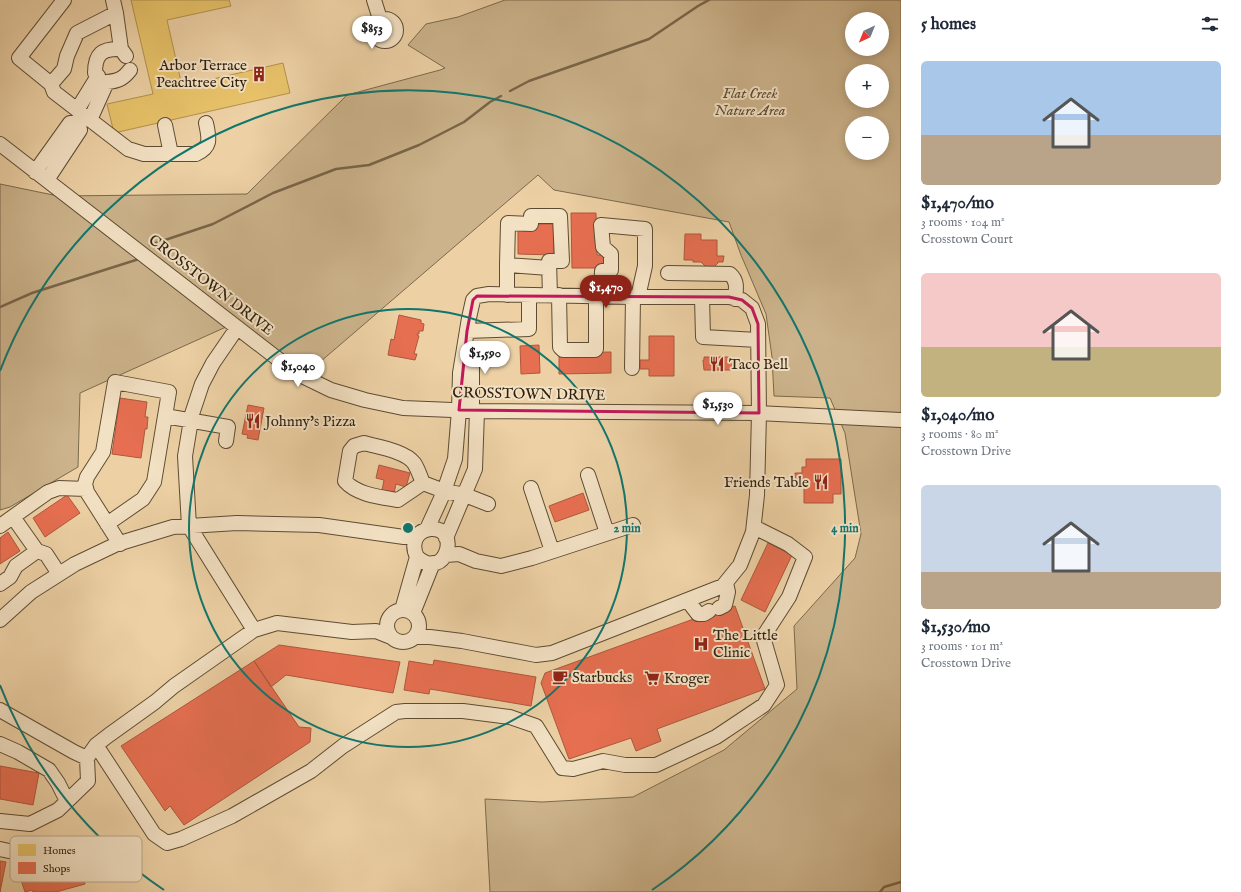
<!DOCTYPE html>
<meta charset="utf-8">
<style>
:root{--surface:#fff;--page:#f6f6f7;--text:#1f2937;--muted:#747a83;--accent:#8f2418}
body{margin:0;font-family:"IM FELL English",serif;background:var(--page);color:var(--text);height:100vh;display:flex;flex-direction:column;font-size:15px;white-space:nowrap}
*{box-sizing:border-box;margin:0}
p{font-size:13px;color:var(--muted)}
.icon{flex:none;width:22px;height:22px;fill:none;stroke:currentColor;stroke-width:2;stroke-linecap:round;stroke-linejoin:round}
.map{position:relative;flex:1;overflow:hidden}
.drawer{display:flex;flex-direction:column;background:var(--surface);width:340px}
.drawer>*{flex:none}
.needle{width:26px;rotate:223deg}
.fabs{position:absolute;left:845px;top:12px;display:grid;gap:8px}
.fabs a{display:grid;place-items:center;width:44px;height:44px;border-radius:50%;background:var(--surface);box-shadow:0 2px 10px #0003;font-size:20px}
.price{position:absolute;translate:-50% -34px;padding:0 9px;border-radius:14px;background:#fff;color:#222;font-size:13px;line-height:26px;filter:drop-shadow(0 1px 2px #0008)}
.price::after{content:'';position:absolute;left:50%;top:24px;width:12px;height:9px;margin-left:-6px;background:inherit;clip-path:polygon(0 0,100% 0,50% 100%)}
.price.current{background:var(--accent);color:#fff}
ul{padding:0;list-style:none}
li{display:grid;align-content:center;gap:8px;height:212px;padding:0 20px}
li span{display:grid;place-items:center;height:124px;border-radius:6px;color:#555}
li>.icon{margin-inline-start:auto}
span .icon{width:72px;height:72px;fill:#fffc;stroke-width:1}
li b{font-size:17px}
h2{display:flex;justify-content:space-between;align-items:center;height:48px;padding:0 20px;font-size:17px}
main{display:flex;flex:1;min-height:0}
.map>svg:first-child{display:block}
</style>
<main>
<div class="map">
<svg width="901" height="892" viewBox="0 0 901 892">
<rect width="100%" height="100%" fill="#edd1a5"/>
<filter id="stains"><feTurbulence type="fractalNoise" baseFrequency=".005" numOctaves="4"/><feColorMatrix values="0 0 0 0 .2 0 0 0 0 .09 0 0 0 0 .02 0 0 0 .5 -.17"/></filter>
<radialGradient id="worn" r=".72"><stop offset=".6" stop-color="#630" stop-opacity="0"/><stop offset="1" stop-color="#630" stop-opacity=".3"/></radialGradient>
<path fill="#ccb38b" stroke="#7c694c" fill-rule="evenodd" d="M505,0h396v892h-411l-5,-93 57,3 91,-5 91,-47 73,-61 -3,-63 61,-68 6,-24 -16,-101 -15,-35 -56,-2 -2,-39 -6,-43 -25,-59 -12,-33 -175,-32 -16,-15 -232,199 -80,-47 -146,66 -2,74 -68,40 -10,3v-326l58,12 189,-2 100,-99 93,-25 5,-2 -37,-23 18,-21 32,-7zM852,19h30v30h-30zM852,71h30v30h-30zM852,123h30v30h-30z"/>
<path fill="#e9c46a" stroke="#b1924e" d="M131,0h98l2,6 -64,14 15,66 101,-23 7,30 -176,40 -7,-29 46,-10z"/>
<path fill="#e76f51" stroke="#af573d" d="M571,213h25l1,42h10v13h-35z
M536,224h18v31l-36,-1v-25z
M685,234h16v6h16v16h7l-1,6h-5v1l-5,5h-6l-6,-6h-8v-2h-9z
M399,315l22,5v3l3,1 -1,7h-4v3h-2v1l2,1 -5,18h3l-2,6 -27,-5 3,-16 3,1z
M649,336h25v40h-25v-7h-9v-9h9z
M539,345l1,28 -19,1 -1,-28z
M611,352v21l-52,1v-21z
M704,357h26v4h2l-1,9h-27l-1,-10h1z
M120,398l27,4 -2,15h3l-1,12h-2l-4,29 -29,-4z
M248,405l16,3 -6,32 -11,-2 1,-3 -6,-1z
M806,459h35v35h-8v9h-29v-18h-3v-6h-6v-6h7v-6h4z
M379,465l31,8 -4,14 -10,-3 -3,14 -12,-3 3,-15 -8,-2z
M583,493l6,17 -34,12 -6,-16z
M67,495l13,18 -35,24 -12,-19z
M8,532l12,19 -20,13v-26z
M768,543l24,12 -27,57 -24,-12z
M718,603l2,7 15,-4 30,83 -108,40 4,12 -25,10 -5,-13 -62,21 -28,-76 4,-10 165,-60 -3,-6z
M279,645l121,17 -7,31 -107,-18 -15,12 -17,-26z
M434,660l102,17 -5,29 -101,-17 -1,5 -25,-4 5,-29 24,4z
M254,661l45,66 12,1 -1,14 -126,83 -14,-19 -5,5 -44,-65z
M0,766l39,7 -6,32 -33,-6z
M75,849l10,35 -29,8h-23l-1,-2 -7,2 -4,-12 8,-3 -4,-15 18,-6v-2l11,-3 1,2 4,-1 1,2z
M0,861l6,1 -6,30z"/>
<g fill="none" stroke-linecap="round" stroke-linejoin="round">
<path stroke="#796549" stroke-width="2.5" d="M510,91l19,-10 120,-42 49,-33 11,-6
M150,245l63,-21 60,-31 63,-24 33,-4 50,-20 45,-23 26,-20 11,-6
M0,307l32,-14 107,-34
M880,892l4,-5 17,-5"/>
<g stroke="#5d4c33" stroke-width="16">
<path id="minor" d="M64,0l-45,58 32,26 3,8 74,57 16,5h52c16,-7 13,-16 10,-31
M374,0l6,19
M116,13l5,36
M374 30a11 11 0 1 1 22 0a11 11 0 1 1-22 0Z
M51,84l13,-15 3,-13 10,-23 39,-20 -3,-13
M77,110l21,-34 -3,-3c0,-19 7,-25 26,-24l5,7
M90,120l17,-38c11,-1 16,-3 23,-12
M165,125l6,29
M0,144l296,229 35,17 34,10 38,8 74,3 282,2 142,7
M35,172l35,-49h8
M47,180l33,-50 -2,-7
M549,268l-42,-3 1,-42 23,1v-8h29l2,45h-13l1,34
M668,273l62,1c8,7 6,15 5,25
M507,295v-30
M559,295l1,52 3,3h32l1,-1v-53
M601,296l1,-25 9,-1v-16l-8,-7 -2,-22 44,4v37l-7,31
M702,297l1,40 55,3
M237,328l-24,35 -11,21 -10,30 -7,42 4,70 65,104
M467,331l62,-2v-34
M465,347l7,15v49
M632,368l1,-71
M364,443c14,4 41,8 50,20 4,6 6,13 9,20l-25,17c-17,-3 -41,-5 -53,-19l5,-30 4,-5z
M588,475l19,58
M423,483l21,8 21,4 23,9
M531,488l21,63
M13,517l24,34
M107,524l36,-25 11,-17 11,-66
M0,526l48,-34 11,-4 27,1
M446,538l29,-69 2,-58
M120,544l-33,-52 -2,-8 2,-7 16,-25 12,-70 54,10 -4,24 63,11 -2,14
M446,555l13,-1 17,7 25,5 31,-8 101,-33
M0,584l10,-7 6,-11 21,-15 9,3 13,20
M688,601l10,13h6l5,-3
M719,608l6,-3 3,-13 -2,-9
M387 626a16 16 0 1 1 32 0a16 16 0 1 1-32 0Z
M402,610l15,-53c-6,-12 -2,-26 13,-28 32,-3 16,54 -13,28
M413,613l20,-50
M0,620l31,-28 44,-28 42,-20 56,-17 64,-4 82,2 85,12 13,-2
M415,637h15l32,4 74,14 16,-2 171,-67 17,-21 13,-33 4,-37 2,-82 -1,-89 -6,-16 -10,-8 -13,-3h-96l-144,-3 -12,2 -4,4 -4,18 -9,55 -1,37 -4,49 -12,35 -16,35
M0,710l74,42 13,6 9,-13 13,-10 46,-33 19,-16 80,-56 23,-7 75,9 24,-1 15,6
M0,744l18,8 31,18 9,13 9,18
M96,745l58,89 13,9 14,-4 51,-23 79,-45 32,-25 53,-34 9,-1h58l47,6 26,9 26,42 11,1 30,-8 22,4h31l60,-28 48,-32 13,-20 -14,-48 26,-40 16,-40 -17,-13 -34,-17
M0,821l30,3 28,-14 30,-29 -1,-23
M0,849l9,2"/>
</g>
<use href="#minor" stroke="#f3e1c4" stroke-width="14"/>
</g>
<path fill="none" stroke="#c2185b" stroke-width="3" stroke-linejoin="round" d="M477,296l252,1 13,3 10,8 6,16 1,89 -300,-3 8,-79 6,-31z"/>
<g fill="none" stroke="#0f766e" stroke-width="2">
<circle cx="408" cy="528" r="219"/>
<path d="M164 890A437 437 0 0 1 0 685M0 371A437 437 0 1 1 652 890"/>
</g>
<defs>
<g id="building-bare" transform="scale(1.2)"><path d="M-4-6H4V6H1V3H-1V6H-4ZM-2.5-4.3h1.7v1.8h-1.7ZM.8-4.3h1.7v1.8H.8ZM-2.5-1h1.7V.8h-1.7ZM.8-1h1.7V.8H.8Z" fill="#8f2418" stroke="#f3e1c4" stroke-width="2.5" paint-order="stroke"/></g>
<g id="restaurant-bare" transform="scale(1.2)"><path d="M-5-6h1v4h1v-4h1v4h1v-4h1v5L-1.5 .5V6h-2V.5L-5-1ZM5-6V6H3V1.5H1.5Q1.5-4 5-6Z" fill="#8f2418" stroke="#f3e1c4" stroke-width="2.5" paint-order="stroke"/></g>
<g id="hospital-bare" transform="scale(1.2)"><path d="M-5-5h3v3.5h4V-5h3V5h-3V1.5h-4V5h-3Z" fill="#8f2418" stroke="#f3e1c4" stroke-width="2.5" paint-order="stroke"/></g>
<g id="cafe-bare" transform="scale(1.2)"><path d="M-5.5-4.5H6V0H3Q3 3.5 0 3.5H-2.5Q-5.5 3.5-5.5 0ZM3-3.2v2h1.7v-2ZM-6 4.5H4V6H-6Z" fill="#8f2418" stroke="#f3e1c4" stroke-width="2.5" paint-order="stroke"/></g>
<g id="supermarket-bare" transform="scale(1.2)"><path d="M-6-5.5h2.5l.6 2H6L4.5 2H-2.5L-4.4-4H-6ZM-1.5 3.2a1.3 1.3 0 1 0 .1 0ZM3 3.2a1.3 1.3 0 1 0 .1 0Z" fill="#8f2418" stroke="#f3e1c4" stroke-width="2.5" paint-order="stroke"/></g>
</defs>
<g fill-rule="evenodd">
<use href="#building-bare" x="259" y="74"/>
<use href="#restaurant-bare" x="717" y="364"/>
<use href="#restaurant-bare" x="253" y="421"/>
<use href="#restaurant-bare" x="821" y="482"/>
<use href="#hospital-bare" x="701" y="644"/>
<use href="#cafe-bare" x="560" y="677"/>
<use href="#supermarket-bare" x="652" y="678"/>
</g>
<g text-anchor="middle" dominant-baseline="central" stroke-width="4" stroke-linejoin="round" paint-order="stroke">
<g font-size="15" fill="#2d1f0d" stroke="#f3e1c4" text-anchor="start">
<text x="247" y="65" text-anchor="end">Arbor Terrace<tspan x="247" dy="17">Peachtree City</tspan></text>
<text x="729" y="364">Taco Bell</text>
<text x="265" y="421">Johnny's Pizza</text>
<text x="809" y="482" text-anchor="end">Friends Table</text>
<text x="713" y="635">The Little<tspan x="713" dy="17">Clinic</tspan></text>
<text x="572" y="677">Starbucks</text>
<text x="664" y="678">Kroger</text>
</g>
<g font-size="15" font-style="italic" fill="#5d4b33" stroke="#f3e1c4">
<text x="750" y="93">Flat Creek<tspan x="750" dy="17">Nature Area</tspan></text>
</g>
<g font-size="15" fill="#2d1f0d" stroke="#f3e1c4">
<text transform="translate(211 285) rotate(38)">CROSSTOWN DRIVE</text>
<text transform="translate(529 394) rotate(1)">CROSSTOWN DRIVE</text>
</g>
</g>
<rect x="10" y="836" width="132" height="46" rx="6" fill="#f3e1c4" stroke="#b8a78d" stroke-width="1"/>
<rect x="18" y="844" width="18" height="12" fill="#e9c46a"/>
<rect x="18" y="862" width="18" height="12" fill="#e76f51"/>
<g font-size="11" fill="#2d1f0d">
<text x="43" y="854">Homes</text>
<text x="43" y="872">Shops</text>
</g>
<circle cx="408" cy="528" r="6" fill="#0f766e" stroke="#f3e1c4" stroke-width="2"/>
<g font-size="12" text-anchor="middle" font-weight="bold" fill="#0f766e" stroke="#f3e1c4" stroke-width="4" stroke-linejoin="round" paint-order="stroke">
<text x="627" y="532">2 min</text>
<text x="845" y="532">4 min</text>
</g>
<rect width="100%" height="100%" filter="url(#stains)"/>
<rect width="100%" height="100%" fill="url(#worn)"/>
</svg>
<div class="fabs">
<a><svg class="needle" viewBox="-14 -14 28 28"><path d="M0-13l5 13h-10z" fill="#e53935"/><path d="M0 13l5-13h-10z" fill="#747a83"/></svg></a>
<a>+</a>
<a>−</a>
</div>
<b class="price" style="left:372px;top:50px">$853</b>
<b class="price current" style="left:606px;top:309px">$1,470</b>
<b class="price" style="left:485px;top:375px">$1,590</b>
<b class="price" style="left:298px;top:388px">$1,040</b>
<b class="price" style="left:718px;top:426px">$1,530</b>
</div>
<section class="drawer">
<h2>5 homes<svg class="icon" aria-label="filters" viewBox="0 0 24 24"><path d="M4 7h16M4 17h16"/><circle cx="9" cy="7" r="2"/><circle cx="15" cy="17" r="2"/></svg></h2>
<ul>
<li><span style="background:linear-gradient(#a9c7e8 60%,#b9a48a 0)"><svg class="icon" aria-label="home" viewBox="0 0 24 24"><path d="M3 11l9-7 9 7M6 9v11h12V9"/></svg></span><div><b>$1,470/mo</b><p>3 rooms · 104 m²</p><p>Crosstown Court</p></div></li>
<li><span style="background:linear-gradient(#f6c9c9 60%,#c2b280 0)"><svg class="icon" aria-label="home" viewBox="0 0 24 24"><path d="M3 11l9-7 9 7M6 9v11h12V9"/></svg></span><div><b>$1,040/mo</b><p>3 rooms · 80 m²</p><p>Crosstown Drive</p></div></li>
<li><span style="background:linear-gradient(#c9d6e8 70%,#b9a48a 0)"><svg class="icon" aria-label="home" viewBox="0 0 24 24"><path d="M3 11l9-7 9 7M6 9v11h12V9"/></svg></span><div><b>$1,530/mo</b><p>3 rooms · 101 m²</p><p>Crosstown Drive</p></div></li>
</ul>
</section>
</main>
